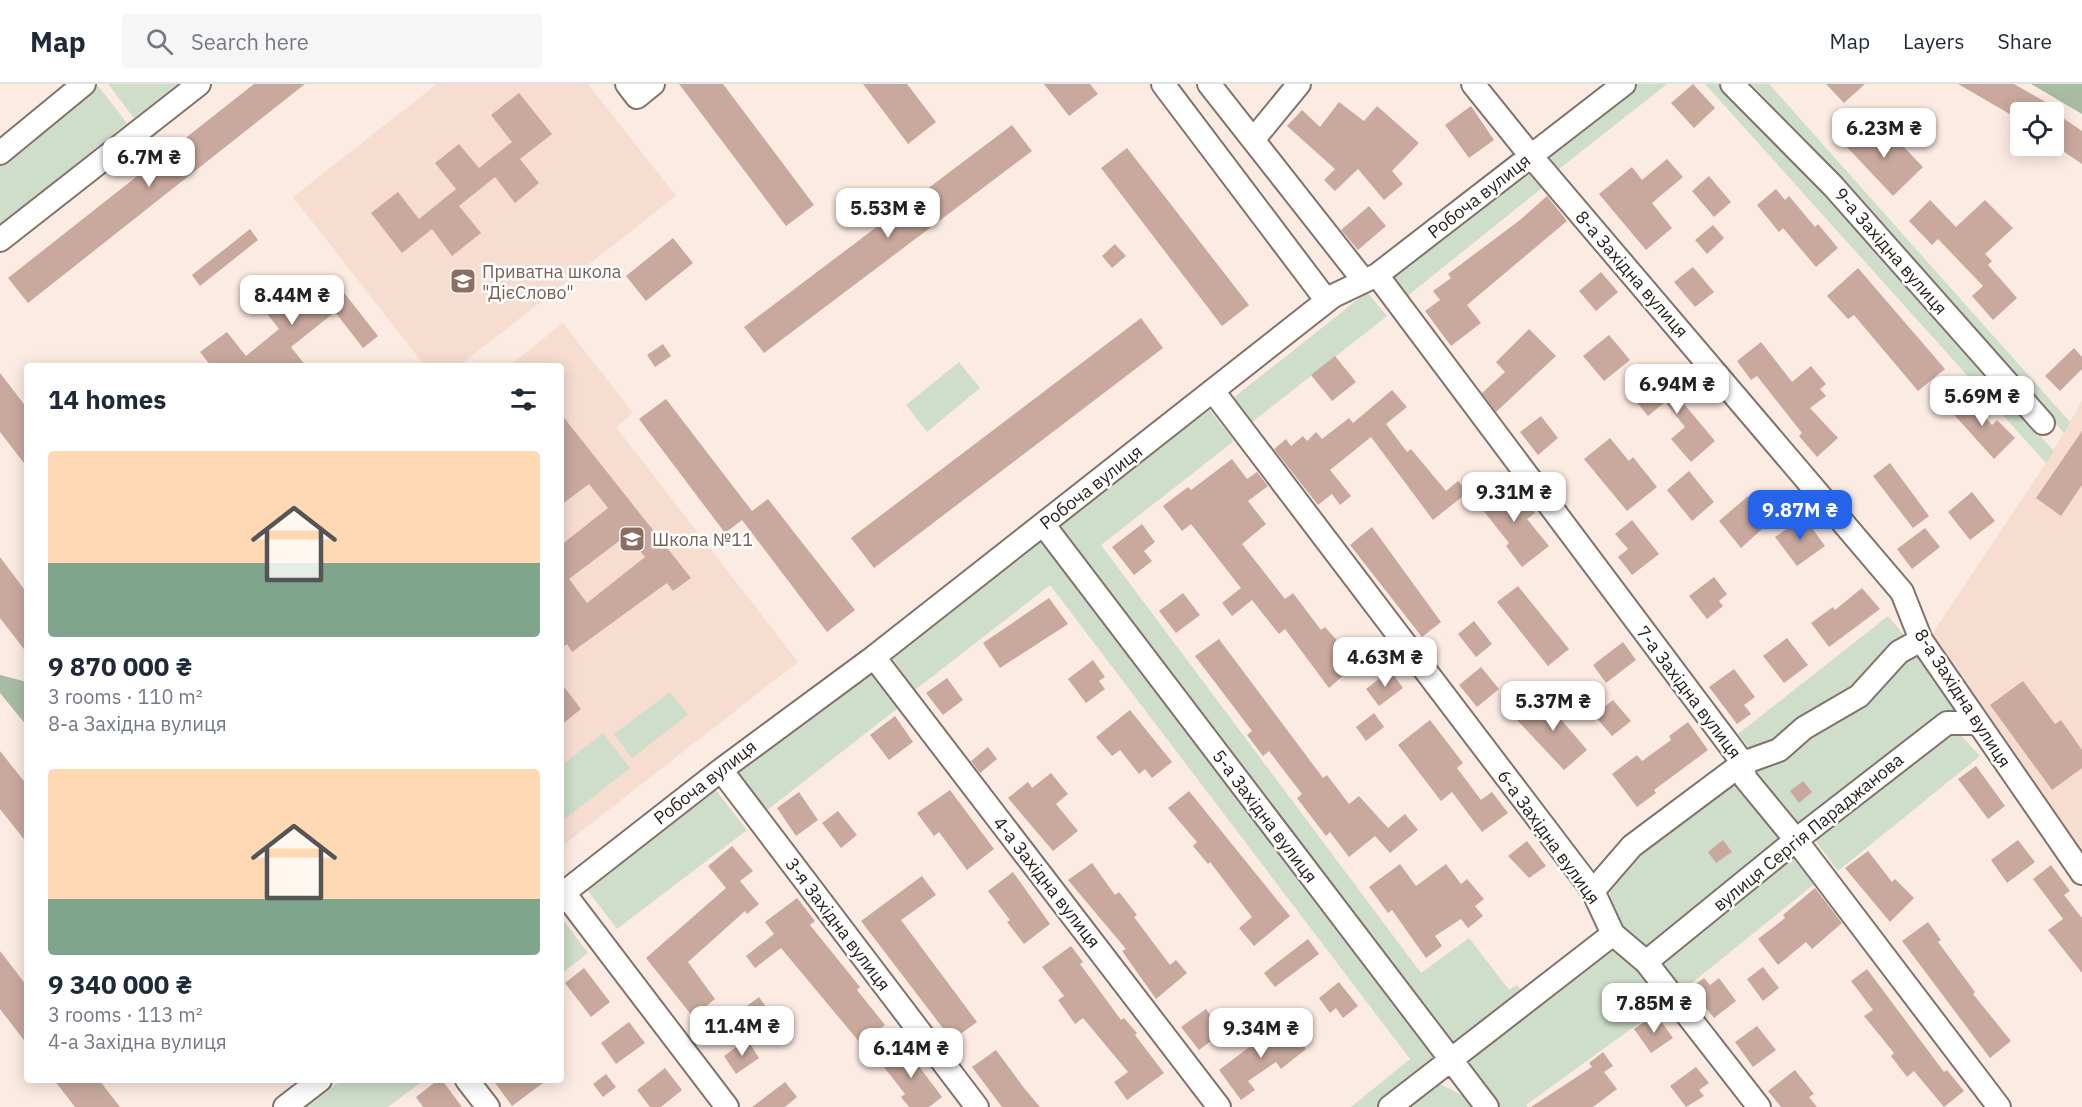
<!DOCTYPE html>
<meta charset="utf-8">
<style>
:root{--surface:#fff;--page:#f6f6f7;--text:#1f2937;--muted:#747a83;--line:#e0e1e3;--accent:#2563eb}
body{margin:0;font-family:"IBM Plex Sans",sans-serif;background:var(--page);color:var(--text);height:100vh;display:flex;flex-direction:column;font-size:22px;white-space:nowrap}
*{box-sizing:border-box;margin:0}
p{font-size:20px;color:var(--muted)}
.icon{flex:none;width:33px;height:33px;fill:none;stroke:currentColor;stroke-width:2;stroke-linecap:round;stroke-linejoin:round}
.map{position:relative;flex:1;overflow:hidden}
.side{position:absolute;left:24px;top:279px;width:540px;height:720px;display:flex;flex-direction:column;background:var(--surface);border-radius:6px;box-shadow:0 3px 15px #0003}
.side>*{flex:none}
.fabs{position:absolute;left:2010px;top:18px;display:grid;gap:12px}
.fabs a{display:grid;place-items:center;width:54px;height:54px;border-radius:6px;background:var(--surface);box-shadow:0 3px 15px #0003;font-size:30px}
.price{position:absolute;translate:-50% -51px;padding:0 14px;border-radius:12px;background:#fff;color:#222;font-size:20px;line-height:39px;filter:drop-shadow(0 2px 3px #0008)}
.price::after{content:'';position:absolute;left:50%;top:36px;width:18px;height:14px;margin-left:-9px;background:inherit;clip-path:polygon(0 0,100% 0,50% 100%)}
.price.selected{background:var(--accent);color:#fff}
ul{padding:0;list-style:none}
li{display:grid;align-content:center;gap:12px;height:318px;padding:0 24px}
li span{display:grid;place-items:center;height:186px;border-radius:6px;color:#555}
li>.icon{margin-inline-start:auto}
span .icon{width:108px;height:108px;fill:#fffc;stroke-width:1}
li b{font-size:26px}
h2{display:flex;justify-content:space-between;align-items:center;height:72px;padding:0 24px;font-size:26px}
header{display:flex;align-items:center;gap:36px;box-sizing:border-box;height:84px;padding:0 30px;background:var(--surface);border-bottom:2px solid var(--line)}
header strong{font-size:28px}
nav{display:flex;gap:33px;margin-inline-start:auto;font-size:21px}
.search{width:420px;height:54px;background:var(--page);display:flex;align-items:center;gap:15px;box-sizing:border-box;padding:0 21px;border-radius:6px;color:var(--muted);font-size:22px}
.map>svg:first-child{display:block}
</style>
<header>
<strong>Map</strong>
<div class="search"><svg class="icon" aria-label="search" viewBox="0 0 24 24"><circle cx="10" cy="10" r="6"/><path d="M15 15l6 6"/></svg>Search here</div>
<nav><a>Map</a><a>Layers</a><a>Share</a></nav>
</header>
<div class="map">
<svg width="2082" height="1023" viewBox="0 0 2082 1023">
<rect width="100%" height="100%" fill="#fcebe2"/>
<path fill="#f6ddd0" d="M437,0h151l88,112 -217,170h-34l-132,-169z
M563,239l70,90 -17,14 182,235 -237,185v-481h-52z
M2082,317v453l-154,-214 118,-177z"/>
<path fill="#cedeca" d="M108,0h69l-43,34z
M1638,0h29l-108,85 -12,-15z
M1705,0h20l329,367 -8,12z
M1752,0h17l301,338 -6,11z
M98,2l29,37 -127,102v-61z
M1527,85l15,19 -137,110 -15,-18z
M1367,208l20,24 -136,107 -19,-24z
M959,278l21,26 -53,44 -21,-27z
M1210,326l24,31 -133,104 320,428 48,-35 40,52 8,-5 6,8 -69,54 -394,-513 2,-13z
M1031,456h10l395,520 -60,47h-25l59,-48 -360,-474 -135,105 -24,-34z
M1888,532l17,20c-29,45 -101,103 -153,115l-14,-17z
M1917,565l50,69 -170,115 -48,-66z
M870,588l28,36 -132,103 -30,-39z
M670,608l18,23 -56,43 -18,-24z
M1955,645l25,27 -142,115 -26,-35z
M603,649l27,35 -69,54v-56z
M1738,694l50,62 -139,109c-31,-21 -38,-26 -40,-66l25,-30z
M715,705l32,41 -130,99 -32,-42z
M1795,767l23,30 -136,110 -25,-31z
M561,833l27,36 -27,21z
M1618,862l46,59 -138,100 2,2h-27l-35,-45z
M342,996h82l-36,27h-82z
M1440,1000l22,11 9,12h-61z"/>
<path fill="#a8bca3" d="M2031,0h51v30z
M0,591l27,7v44l-27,-33z"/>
<path fill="#c9a99d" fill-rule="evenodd" d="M254,0h51l-277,219 -20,-25z
M679,0h44l91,121 -28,21z
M863,0h44l29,38 -28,22z
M1044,0h46l8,10 -29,22z
M1693,0l22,24 -21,20 -23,-25z
M1826,0h39l-21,19z
M1958,0h56l49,28h-9l28,19v33l-28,-19v-33h-34v8z
M519,9l33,41 -32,25 19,24 -24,20 -20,-26 -36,29 22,27 -29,23 -20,-27 -30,24 -31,-40 27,-21 21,27 37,-30 -21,-26 24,-19 20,24 33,-26 -21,-27z
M1339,18l25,19 13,-15 42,37 -27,28 11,13 -19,16 -26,-31 -23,22 -11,-11 11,-11 -48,-43 15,-16 18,17z
M1471,22l23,34 -25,18 -24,-33z
M1871,38l21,25 6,-6 25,26 -30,29 -48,-51z
M1012,41l20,26 -268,202 -20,-26z
M1127,64l122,157 -27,21 -121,-158z
M1667,75l16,18 -31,26 20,25 -26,22 -47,-56 33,-27 10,13z
M1709,92l22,26 -17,15 -22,-26z
M1776,105l9,11 4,-4 26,31 3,-3 20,24 -22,19 -33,-39 -4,4 -22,-27z
M1547,112l20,25 -100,84 14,18 -30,23 -26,-35 15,-11 -7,-9 18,-13 -3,-4 72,-54z
M1930,116l26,27 29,-27 28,28 -28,26 7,7 -4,4 29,33 -24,22 -21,-24 11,-10 -45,-47 -6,6 -23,-24z
M1369,122l17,20 -28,24 -17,-20z
M1713,141l11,13 -17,16 -12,-14z
M250,145l8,11 -58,46 -8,-11z
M673,154l20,25 -47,38 -20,-25z
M1115,160l11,12 -14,12 -10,-12z
M1693,183l21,25 -19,15 -21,-25z
M1858,184l87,101 -27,22 -64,-76 -6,4 -21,-23z
M1601,188l17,20 -22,19 -17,-20z
M331,192l47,60 -15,12 -28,-36 -44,35 15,19h-95l-11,-14 27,-20 19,24 33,-27 -22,-28 31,-24 16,20z
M1141,234l22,30 -289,220 -23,-30z
M1529,245l27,27 -60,56 -14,-19 23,-21 -9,-10z
M1609,251l21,25 -26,21 -21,-25z
M1761,258l31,40 19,-16 15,18 -6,5 6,7 -16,12 28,30 -21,19 -18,-21 3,-3 -45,-57 -6,4 -14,-19z
M663,260l8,12 -16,11 -8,-12z
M2074,264l8,9v12l-22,22 -15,-15z
M1335,272l21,26 -24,19 -21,-26z
M1669,287l18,20 -8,7 36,43 -24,21 -20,-23 14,-12 -20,-25 -17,14 -13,-16z
M0,289l27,35v59l-27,-35z
M1392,306l15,17 -21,17 21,28 4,-3 35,42 12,-10 10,11 -35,28 -62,-83 -41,33 21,26 -11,9 -8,-11 -14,11 -44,-56 12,-10 5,7 12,-10 4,5 9,-9 6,7 27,-21 4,5z
M1964,309l28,32 5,-5 18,18 -21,21 -46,-51z
M666,315l86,112 16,-12 87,111 -28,22 -85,-112 -17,13 -86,-114z
M561,330l130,164 -18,13 -6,-8 -95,69 -5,-8 -6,5v-104l47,-37 -19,-24 -28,21zM627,451l18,22 -58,46 -18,-24z
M1541,332l17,22 -20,17 -18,-23z
M2082,347v54l-21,31 -25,-18z
M1610,354l19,23 4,-4 24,30 -30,24 -43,-52z
M1232,375l15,20 10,-7 11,14 -20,15 18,23 -24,20 43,55 8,-6 28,37 4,-3 28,31 -5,4 5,5 -24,21 -44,-59 -6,5 -27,-34 -20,16 -10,-13 19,-15 -50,-64 -9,7 -19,-25 25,-19 3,3z
M1890,379l39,53 -16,12 -40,-52z
M1689,387l25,31 -22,19 -25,-31z
M1509,396l26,33 -8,6 22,27 -27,21 -16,-21 3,-3 -31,-39z
M1972,408l23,29 -25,19 -22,-28z
M1748,412l22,26 -29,26 -22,-27z
M1804,433l21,29 -28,20 -22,-29z
M1632,436l27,34 -27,21 -14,-18 10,-8 -13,-15z
M1142,440l13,18 -11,9 8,10 -18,14 -22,-28z
M1372,443l69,95 -19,15 -72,-92z
M1925,444l15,19 -28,22 -15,-20z
M0,473l27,36v60l-27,-35z
M1714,493l13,17 -8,7 4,5 -16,13 -18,-23z
M1518,502l51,63 -21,17 -51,-64z
M1862,504l18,21 -51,38 -18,-24 22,-16 2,3z
M1183,509l17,22 -24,18 -17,-22z
M1049,514l19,26 -68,44 -17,-25z
M1474,537l18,23 -16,13 -18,-23z
M1787,554l21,27 -24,18 -21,-27z
M1219,555l104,139 4,-3 22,29 10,-8 29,32 17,-14 13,16 -28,23 -15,-17 -26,21 -19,-25 -4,4 -29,-38 5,-4 -33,-43 -6,5 -16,-21 5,-4 -57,-75z
M1623,558l13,18 -30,23 -13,-18z
M1093,576l12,17 -6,4 6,8 -19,14 -18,-24z
M1481,583l18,22 -22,18 -18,-22z
M1734,585l21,28 -11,8 7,9 -14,10 -28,-37z
M1390,586l13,18 -24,18 -13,-17z
M947,594l16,22 -20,15 -17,-22z
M2023,597l32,43 6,-4 21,30v18l-30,22 -62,-85z
M561,599l20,26 -20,16z
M1550,610l15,18 -6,5 28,33 -23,20 -47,-50z
M1613,616l18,21 -19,15 -18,-21z
M1130,626l42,52 -20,16 -7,-9 -6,5 -19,-24 -8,6 -16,-19z
M1374,629l10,14 -18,14 -10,-14z
M895,632l18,26 -24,18 -19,-25z
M1430,636l33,43 -6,5 24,32 11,-8 16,21 -26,19 -30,-40 -11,9 -43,-56z
M1688,638l20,28 -54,40 2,3 -19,14 -25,-33 25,-19 5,6 29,-21 -2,-4z
M988,663l9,12 -17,14 -9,-12z
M0,667l27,34v58l-27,-34z
M1976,682l29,40 -17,13 -30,-40z
M1051,689l17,21 -12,10 22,27 -25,20 -45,-53 20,-16 4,6z
M1803,697l9,11 -13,11 -9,-12z
M950,706l44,59 -27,21 -28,-38 -5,4 -17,-23z
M1189,707l101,125 -36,30 -15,-18 13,-11 -42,-55 -2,2 -15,-18 4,-4 -29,-34z
M799,708l19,28 -22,16 -19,-28z
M838,727l19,24 -16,13 -19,-25z
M1723,756l9,12 -16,11 -8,-11z
M2018,756l17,22 -28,21 -16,-23z
M1527,757l19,25 -17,12 -21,-22z
M732,762l21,25 -13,10 19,23 -12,10 -2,-3 -57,51 27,37 -22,18 -47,-59 80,-70 -18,-22z
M1868,767l24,31 3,-3 19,19 -24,24 -45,-54z
M1092,779l23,32 4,-3 18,23 -3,2 36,48 6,-5 11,13 -31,26 -34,-48 4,-2 -58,-69z
M1400,780l16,22 30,-22 15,20 6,-5 17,20 -9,7 8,10 -15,12 -7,-9 -26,17 7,10 -16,12 -34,-48 -4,3 -19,-26z
M2051,781l19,26 -6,4 18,23v55l-34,-43 15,-11 -30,-40z
M1013,788l37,52 -26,20 -17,-22 3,-2 -22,-29z
M922,792l14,19 -35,25 76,102 -25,18 -91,-119z
M1815,804l27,35 -30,26 -6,-7 -28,23 -20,-26 27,-21 -2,-3z
M797,814l18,23 -5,4 50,62 -3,3 28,35 -24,19 -80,-96 -26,20 -9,-12 28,-22 -9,-12z
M1928,838l13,18 -3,2 37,50 -2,2 38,47 -21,17 -88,-117z
M1308,855l11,15 -44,33 -11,-14z
M1071,862l12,16 -3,2 41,56 3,-2 13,15 -2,2 29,38 -37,27 -13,-18 14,-10 -45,-54 -8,6 -17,-24 6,-4 -22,-29z
M0,867l27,35v58l-27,-35z
M1763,883l16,21 -16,13 -16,-22z
M584,884l26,34 -19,15 -26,-34z
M1867,885l77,103 3,-2 17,21 -20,16 -30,-36 -7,6 -16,-21 3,-3 -30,-37 9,-6 -22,-29z
M1704,894l6,7 9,-7 17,23 -22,17 -24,-30z
M1339,898l19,24 -15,12 -7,-10 -6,5 -11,-15z
M759,913l13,18 -23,17 -13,-18z
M1206,925l17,23 -24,18 -18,-23z
M1656,930l17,24 -22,15 -17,-24z
M629,938l16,21 -29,21 -15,-21z
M1277,942l6,8 7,-6 16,21 -25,20 -5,-7 -28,19 7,9 -14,10 -22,-30z
M1757,942l19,24 -23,17 -18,-25z
M747,955l12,19 -23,16 -12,-18z
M903,961l39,52 -13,10h-20l-8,-10 4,-3 -25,-32z
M996,966l28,38 16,19h-38l-30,-40z
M1603,968l10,14 -9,6 13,17 -24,18h-62l61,-40 -3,-4z
M1696,983l13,16 -10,7 5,6 -18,11 -16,-21z
M665,984l17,22 -21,17h-11l-13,-17z
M1795,986l19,24 -5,3 8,10h-36l-13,-16z
M606,990l10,13 -13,10 -10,-13z
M54,996h45l21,27h-45z
M438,996h4l20,27h-39l-7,-10z
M493,996h54l-35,26z
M785,998l12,15 -12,10h-33z"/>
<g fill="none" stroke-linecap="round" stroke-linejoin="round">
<g stroke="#81726a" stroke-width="26">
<path id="minor" d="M627,0l10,13 16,-13
M1163,0l164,217
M1209,0l155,197
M1473,0l58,72 371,436 19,48 161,233
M1732,0l101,102 210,237
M1253,56l46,-56
M0,69l84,-69
M0,156l199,-156
M1377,191l366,488 2,15 51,62 203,267
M1213,307l380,500 20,43 33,28 113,145
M1043,440l444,583
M874,573l345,450
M721,686l256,337
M1593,807l39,-45 111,-83 36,-13 25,-22 55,-32 40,-44 22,-12
M564,809l163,214
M561,811l160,-125 153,-113 459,-361 44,-21 247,-191
M1646,878l150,-122 151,-117h30
M467,996l21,27
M285,1023l35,-27
M1390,1023l223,-173"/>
</g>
<use href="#minor" stroke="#fff" stroke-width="22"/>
</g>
<defs>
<g id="school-square" transform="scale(1.35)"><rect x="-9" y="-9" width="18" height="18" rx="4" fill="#8d6e63" stroke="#fff"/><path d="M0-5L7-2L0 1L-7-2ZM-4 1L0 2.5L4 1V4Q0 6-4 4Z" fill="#fff"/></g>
</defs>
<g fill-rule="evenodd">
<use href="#school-square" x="463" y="197"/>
<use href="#school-square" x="632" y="455"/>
</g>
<g text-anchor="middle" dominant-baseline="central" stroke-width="5" stroke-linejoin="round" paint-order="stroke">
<g font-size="18" fill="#251e1b" stroke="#fff">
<text transform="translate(1479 112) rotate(-38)">Робоча вулиця</text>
<text transform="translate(1891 167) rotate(49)">9-а Західна вулиця</text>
<text transform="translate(1632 190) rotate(49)">8-а Західна вулиця</text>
<text transform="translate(1091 403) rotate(-38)">Робоча вулиця</text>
<text transform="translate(1689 608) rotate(53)">7-а Західна вулиця</text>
<text transform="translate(1963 614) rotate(57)">8-а Західна вулиця</text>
<text transform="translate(705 698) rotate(-38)">Робоча вулиця</text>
<text transform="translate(1265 732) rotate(53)">5-а Західна вулиця</text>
<text transform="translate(1808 748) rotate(-39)">вулиця Сергія Параджанова</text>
<text transform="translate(1549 753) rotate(54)">6-а Західна вулиця</text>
<text transform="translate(1047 798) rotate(52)">4-а Західна вулиця</text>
<text transform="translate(838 840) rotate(53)">3-я Західна вулиця</text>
</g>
<g font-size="18" fill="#785e54" stroke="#fff" text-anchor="start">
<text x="482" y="187">Приватна школа<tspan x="482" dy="21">"ДієСлово"</tspan></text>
<text x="652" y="455">Школа №11</text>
</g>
</g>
</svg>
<div class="fabs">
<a><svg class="icon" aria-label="locate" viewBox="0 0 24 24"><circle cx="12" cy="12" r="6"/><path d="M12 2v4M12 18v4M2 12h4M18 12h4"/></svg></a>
</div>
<b class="price" style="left:1884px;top:75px">6.23M ₴</b>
<b class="price" style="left:149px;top:104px">6.7M ₴</b>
<b class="price" style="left:888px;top:155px">5.53M ₴</b>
<b class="price" style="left:292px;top:242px">8.44M ₴</b>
<b class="price" style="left:1677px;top:331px">6.94M ₴</b>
<b class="price" style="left:1982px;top:343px">5.69M ₴</b>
<b class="price" style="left:1514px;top:439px">9.31M ₴</b>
<b class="price selected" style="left:1800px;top:457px">9.87M ₴</b>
<b class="price" style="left:1385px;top:604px">4.63M ₴</b>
<b class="price" style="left:1553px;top:648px">5.37M ₴</b>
<b class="price" style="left:1654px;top:950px">7.85M ₴</b>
<b class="price" style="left:742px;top:973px">11.4M ₴</b>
<b class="price" style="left:1261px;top:975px">9.34M ₴</b>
<b class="price" style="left:911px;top:995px">6.14M ₴</b>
<section class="side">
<h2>14 homes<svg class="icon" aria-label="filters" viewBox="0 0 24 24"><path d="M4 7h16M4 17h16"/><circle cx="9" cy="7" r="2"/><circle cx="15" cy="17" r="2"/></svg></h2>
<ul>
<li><span style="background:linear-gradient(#ffd9b3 60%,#7fa58c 0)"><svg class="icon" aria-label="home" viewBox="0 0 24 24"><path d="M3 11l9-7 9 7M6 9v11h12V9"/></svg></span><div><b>9 870 000 ₴</b><p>3 rooms · 110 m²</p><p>8-а Західна вулиця</p></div></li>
<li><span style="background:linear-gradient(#ffd9b3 70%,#7fa58c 0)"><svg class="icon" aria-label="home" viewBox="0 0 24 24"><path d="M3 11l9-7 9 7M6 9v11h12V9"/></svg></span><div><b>9 340 000 ₴</b><p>3 rooms · 113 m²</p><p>4-а Західна вулиця</p></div></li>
</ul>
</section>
</div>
